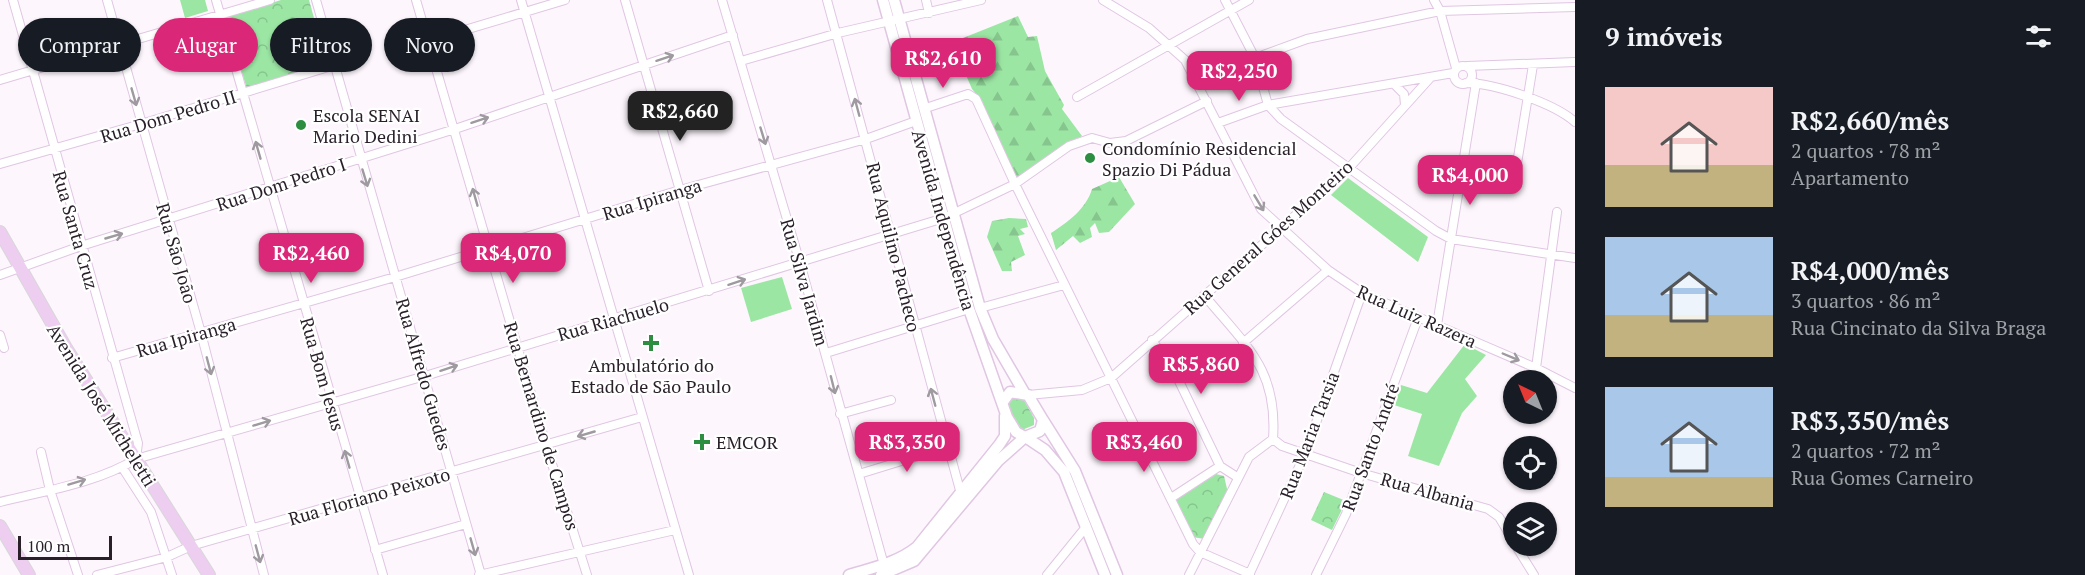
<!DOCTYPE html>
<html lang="pt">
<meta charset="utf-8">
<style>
:root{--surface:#171b24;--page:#242831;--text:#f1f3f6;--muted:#9ea1a6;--accent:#db2777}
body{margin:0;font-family:"PT Serif",serif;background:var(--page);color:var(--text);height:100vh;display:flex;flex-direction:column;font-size:22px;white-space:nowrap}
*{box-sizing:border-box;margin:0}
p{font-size:20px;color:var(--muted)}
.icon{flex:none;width:33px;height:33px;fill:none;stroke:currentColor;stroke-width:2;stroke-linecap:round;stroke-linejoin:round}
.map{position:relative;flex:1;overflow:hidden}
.panel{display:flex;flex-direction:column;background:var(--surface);width:510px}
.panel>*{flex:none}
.hud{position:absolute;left:18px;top:18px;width:570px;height:54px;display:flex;gap:12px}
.needle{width:39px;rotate:317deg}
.tools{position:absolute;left:1503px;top:370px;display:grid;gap:12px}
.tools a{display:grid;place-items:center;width:54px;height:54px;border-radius:50%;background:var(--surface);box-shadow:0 2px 4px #0004;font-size:30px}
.scale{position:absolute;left:18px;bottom:15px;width:94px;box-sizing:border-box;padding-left:6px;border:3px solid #281f29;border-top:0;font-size:16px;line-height:21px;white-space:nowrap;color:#281f29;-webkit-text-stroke:4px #fff;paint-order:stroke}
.price{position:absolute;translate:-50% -51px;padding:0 14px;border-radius:12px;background:var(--accent);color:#fff;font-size:20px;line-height:39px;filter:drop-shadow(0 2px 3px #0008)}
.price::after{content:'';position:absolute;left:50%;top:36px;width:18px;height:14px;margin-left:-9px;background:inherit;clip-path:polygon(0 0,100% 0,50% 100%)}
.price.selected{background:#222;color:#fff}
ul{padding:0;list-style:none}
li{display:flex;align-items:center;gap:18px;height:150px;padding:0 30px}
li span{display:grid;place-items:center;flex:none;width:168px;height:120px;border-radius:0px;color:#555}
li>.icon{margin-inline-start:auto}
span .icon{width:72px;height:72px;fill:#fffc;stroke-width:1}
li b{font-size:26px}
h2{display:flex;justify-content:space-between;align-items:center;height:72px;padding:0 30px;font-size:26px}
.pill{padding:0 21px;border-radius:27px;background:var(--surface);box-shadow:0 2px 4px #0004;font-size:21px;line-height:54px}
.pill.selected{background:var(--accent);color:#fff}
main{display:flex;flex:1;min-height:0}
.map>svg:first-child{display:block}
</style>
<main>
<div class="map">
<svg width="1575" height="575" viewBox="0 0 1575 575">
<defs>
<pattern id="forest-firs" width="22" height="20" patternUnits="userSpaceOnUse" patternTransform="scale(1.5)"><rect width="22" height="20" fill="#9ce6a4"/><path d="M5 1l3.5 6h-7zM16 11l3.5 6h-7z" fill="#86c58d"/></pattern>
<pattern id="park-crowns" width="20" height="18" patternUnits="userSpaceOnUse" patternTransform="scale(1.5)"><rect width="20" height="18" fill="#9ce6a4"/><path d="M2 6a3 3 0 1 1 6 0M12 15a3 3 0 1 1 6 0" fill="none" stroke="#86c58d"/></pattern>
</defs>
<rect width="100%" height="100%" fill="#fdf7fd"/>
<path fill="#9ce6a4" d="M180,0h25l3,11 -23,7z
M1348,178l80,59 -10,25 -87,-67z
M782,277l10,32 -41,13 -10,-34z
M1465,344l21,11 -21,24 12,17 -15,17 -23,53 -31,-10 14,-42 -28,-9 7,-20 26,8z"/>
<path fill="url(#forest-firs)" d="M1018,16l10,21 9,-1 8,35 19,34 -2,4 20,27 -66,44 -34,-79 -10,-12 -12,-28h-12l-5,-15z
M1119,177l16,27 -26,28 -10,1 -4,-10 -5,5 2,9 -12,6 -7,-7 -17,14 -5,-17c17,-11 35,-24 41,-44z
M1009,218l17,1 2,8 -8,2 5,5 -7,2 7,19 -14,7 1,9h-10l-15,-34 5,-16z"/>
<path fill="url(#park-crowns)" d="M281,0h28l18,65 -80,24 -22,-72z
M1014,397l9,1 11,20v7l-12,5 -15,-24z
M1216,474l8,2 4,17 -23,46 -13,-2 -18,-37z
M1324,492l22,9 -14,29 -21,-10z"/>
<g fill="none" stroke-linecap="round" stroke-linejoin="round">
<g stroke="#e0c6e3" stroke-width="10">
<path id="street" d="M13,0l125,443 -2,16
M107,0l94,333 63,242
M216,0l167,575
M316,0l165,575
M416,0l130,445 41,130
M521,0l168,575
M625,0l84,291
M722,0l78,263 84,302
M827,0l134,494
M926,0l3,13
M1103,0l46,28 36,32 76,149 67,61 34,23 174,75 39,20
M1225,0l30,58 13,47 13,14 155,112 15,8 124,19
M1434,0l6,11 16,57
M428,41l137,-41
M1255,58l52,-19 133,-28 135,-4
M741,61l97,-28 143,-33
M1454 75a9 9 0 1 1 18 0a9 9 0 1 1-18 0Z
M1467,66l108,-4
M0,80l270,-80
M1466,83c28,0 88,20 109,39
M1395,85l9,9 1,11
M1077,97l172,-97
M926,108l42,-14 8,5 39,85 178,360 7,8 50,22
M1218,123l50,-18 185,-32
M0,164l141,-40 194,-59
M1514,182l19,-117
M0,275l81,-29 374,-117 278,-94
M1204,295c42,51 74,74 69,144
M980,308l84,-23
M1437,325l39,-242
M0,335l4,13
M1152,340l26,39 42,87 17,11
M1243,343l85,-73
M826,353l143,-44
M112,358l283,-81 285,-87 186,-51 50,-18
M1536,368l21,-156
M1028,395l54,-5 29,-12 238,-210 82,-91
M840,414l51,-14
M1273,439l9,7 79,27 127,36 11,8 15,25
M41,452l9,38 28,85
M122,467l29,45 21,63
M859,474l88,-27
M1171,498l49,-32
M0,502c44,-11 97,-19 136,-43l289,-83 519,-158 71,-34 54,-38 23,-8 18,5 16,-2 81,-40
M1516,546l18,29
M375,550l91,-26
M97,575l70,-18 24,-11 451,-129
M479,575l196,-45
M1047,575l39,-48
M1189,575l60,-118 24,-18
M1249,575l56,-121 57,-161
M1316,575l30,-61 72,-196"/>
</g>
<g stroke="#e0c6e3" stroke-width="13">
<path id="secondary" d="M883,0l86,309 38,108 9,15 9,5 15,-6 3,-11 -15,-25 -18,-3 -7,10
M894,0l86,308 13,31 32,55
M1043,420l32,51 42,104
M1027,438l18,12 19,22 41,103
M849,575c23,-7 48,-12 68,-28l82,-102 6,-9v-20
M881,575l33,-14 84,-100 27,-24"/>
</g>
<g stroke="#d8d7d8" stroke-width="14">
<path id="primary" d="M0,232l66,116 143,227
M0,526l29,49"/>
</g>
<use href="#street" stroke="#fff" stroke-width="8"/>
<use href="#secondary" stroke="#fff" stroke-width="10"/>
<use href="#primary" stroke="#edcef0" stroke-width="12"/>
</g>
<defs><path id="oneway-shaft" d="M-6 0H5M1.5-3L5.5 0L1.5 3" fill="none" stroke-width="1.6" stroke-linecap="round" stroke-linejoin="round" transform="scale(1.5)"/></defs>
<g stroke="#9e9a9f">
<use href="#oneway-shaft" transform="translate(665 58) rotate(-18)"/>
<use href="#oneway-shaft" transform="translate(134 97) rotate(74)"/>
<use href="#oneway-shaft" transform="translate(857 107) rotate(-105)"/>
<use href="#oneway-shaft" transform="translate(480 120) rotate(-18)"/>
<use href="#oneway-shaft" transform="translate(763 136) rotate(73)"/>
<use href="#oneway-shaft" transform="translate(258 150) rotate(-106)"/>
<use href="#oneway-shaft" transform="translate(365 178) rotate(73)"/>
<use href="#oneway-shaft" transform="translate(475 197) rotate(-106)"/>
<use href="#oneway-shaft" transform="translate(1259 203) rotate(59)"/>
<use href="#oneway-shaft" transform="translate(114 236) rotate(-16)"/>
<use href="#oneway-shaft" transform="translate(737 282) rotate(-18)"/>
<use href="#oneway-shaft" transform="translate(1511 357) rotate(23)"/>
<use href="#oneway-shaft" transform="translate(209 366) rotate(75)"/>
<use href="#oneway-shaft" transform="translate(449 368) rotate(-18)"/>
<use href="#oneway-shaft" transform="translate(833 385) rotate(76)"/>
<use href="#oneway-shaft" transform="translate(933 397) rotate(-105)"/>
<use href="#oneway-shaft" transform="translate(262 423) rotate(-17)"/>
<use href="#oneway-shaft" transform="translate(586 434) rotate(164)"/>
<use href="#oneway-shaft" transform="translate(347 459) rotate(-106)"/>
<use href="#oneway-shaft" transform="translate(77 482) rotate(-17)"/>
<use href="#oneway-shaft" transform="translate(473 547) rotate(74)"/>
<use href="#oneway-shaft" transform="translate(258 554) rotate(75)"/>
</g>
<g fill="#2d8d41" stroke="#fff" stroke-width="2">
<circle cx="301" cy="125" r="6"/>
<circle cx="1090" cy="158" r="6"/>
<path d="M648 334h6v6h6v6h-6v6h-6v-6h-6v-6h6z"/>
<path d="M699 433h6v6h6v6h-6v6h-6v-6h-6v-6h6z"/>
</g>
<g text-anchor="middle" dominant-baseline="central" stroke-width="4.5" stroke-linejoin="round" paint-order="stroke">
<g font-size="18" fill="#281f29" stroke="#fff" text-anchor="start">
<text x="313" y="115">Escola SENAI<tspan x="313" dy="21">Mario Dedini</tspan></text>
<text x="1102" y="148">Condomínio Residencial<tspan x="1102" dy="21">Spazio Di Pádua</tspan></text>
<text x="651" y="365" text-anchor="middle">Ambulatório do<tspan x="651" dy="21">Estado de São Paulo</tspan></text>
<text x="716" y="442">EMCOR</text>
</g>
<g font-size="18" fill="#281f29" stroke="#fff">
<text transform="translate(168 116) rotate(-17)">Rua Dom Pedro II</text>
<text transform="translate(281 184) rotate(-18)">Rua Dom Pedro I</text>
<text transform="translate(652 199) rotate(-17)">Rua Ipiranga</text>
<text transform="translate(944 220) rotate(74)">Avenida Independência</text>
<text transform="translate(76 230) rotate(74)">Rua Santa Cruz</text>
<text transform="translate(1268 237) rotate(-42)">Rua General Góes Monteiro</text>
<text transform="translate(894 247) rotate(76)">Rua Aquilino Pacheco</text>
<text transform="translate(177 253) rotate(74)">Rua São João</text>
<text transform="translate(805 282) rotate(74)">Rua Silva Jardim</text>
<text transform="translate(1417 316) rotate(24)">Rua Luiz Razera</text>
<text transform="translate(613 319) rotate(-16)">Rua Riachuelo</text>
<text transform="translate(186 337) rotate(-16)">Rua Ipiranga</text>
<text transform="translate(323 374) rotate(74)">Rua Bom Jesus</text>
<text transform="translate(424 374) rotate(74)">Rua Alfredo Guedes</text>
<text transform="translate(102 405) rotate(58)">Avenida José Micheletti</text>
<text transform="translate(542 426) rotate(73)">Rua Bernardino de Campos</text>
<text transform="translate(1309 435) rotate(-69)">Rua Maria Tarsia</text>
<text transform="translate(1370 447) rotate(-70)">Rua Santo André</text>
<text transform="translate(1428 491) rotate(16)">Rua Albania</text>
<text transform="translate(369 496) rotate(-16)">Rua Floriano Peixoto</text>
</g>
</g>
</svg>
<div class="tools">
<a><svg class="needle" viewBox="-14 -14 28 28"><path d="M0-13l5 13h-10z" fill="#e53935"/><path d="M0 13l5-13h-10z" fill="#9ea1a6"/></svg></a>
<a><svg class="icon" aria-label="locate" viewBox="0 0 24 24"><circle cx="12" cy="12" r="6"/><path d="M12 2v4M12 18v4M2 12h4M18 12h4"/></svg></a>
<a><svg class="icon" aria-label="layers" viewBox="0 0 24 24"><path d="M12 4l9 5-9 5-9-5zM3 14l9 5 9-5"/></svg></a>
</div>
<div class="scale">100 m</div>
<b class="price" style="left:943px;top:89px">R$2,610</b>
<b class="price" style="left:1239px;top:102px">R$2,250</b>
<b class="price selected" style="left:680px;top:142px">R$2,660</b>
<b class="price" style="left:1470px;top:206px">R$4,000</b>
<b class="price" style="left:311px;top:284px">R$2,460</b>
<b class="price" style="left:513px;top:284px">R$4,070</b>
<b class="price" style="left:1201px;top:395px">R$5,860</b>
<b class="price" style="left:907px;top:473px">R$3,350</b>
<b class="price" style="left:1144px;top:473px">R$3,460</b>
<div class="hud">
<a class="pill">Comprar</a>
<a class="pill selected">Alugar</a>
<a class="pill">Filtros</a>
<a class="pill">Novo</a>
</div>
</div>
<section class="panel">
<h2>9 imóveis<svg class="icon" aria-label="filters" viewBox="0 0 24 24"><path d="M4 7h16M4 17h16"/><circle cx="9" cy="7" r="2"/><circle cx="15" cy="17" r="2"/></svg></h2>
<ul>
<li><span style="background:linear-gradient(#f6c9c9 65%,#c2b280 0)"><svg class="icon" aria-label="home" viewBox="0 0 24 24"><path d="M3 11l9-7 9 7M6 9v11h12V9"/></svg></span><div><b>R$2,660/mês</b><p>2 quartos · 78 m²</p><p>Apartamento</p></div></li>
<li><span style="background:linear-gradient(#a9c7e8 65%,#c2b280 0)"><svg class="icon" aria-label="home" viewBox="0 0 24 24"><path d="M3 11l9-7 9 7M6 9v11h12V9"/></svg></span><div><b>R$4,000/mês</b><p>3 quartos · 86 m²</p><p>Rua Cincinato da Silva Braga</p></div></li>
<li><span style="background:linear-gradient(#a9c7e8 75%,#c2b280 0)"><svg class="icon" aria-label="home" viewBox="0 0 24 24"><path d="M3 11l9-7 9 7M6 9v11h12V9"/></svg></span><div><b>R$3,350/mês</b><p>2 quartos · 72 m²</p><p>Rua Gomes Carneiro</p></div></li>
</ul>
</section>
</main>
